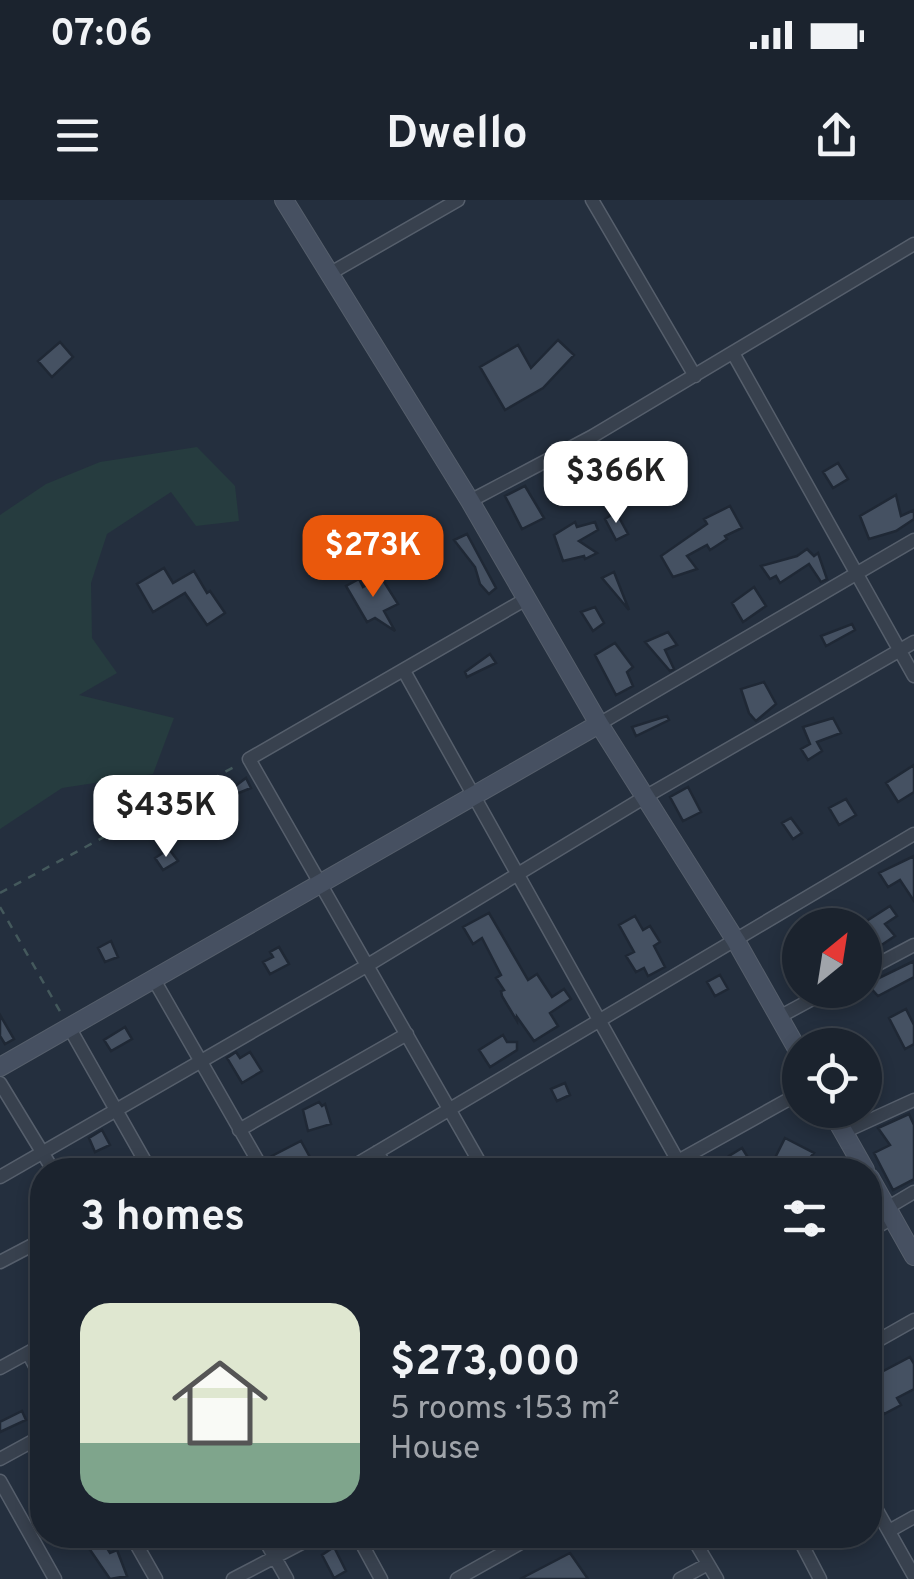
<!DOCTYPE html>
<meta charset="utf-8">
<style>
:root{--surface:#1b232e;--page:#282f3a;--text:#f1f3f6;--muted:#a0a4aa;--line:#39404a;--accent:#ea580c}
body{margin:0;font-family:Overpass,sans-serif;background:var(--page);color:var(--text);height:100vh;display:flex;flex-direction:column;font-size:38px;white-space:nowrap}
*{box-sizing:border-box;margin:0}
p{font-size:32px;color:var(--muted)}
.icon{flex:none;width:55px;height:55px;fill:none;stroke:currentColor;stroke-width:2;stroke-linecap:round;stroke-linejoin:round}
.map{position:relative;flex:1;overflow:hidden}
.panel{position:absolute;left:30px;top:958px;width:852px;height:390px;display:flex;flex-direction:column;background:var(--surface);border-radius:40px;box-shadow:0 5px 15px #0003,0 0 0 2px var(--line)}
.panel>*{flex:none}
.needle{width:65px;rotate:30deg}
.fabs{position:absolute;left:782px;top:708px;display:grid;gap:20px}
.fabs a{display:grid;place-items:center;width:100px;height:100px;border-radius:50%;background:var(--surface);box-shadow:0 5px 15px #0003,0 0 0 2px var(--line);font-size:50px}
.price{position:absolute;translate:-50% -85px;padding:0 22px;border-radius:20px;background:#fff;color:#222;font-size:32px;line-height:65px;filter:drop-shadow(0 2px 5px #0008)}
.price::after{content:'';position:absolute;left:50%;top:60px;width:30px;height:22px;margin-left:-15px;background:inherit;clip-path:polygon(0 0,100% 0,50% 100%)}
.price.active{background:var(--accent);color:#fff}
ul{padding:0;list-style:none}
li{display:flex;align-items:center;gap:30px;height:250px;padding:0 50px}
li+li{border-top:2px solid var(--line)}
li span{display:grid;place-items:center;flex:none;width:280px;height:200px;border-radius:30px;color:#555}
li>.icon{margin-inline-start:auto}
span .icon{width:120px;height:120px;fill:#fffc;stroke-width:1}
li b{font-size:42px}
h2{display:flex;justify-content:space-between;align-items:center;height:120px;padding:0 50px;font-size:42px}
.status{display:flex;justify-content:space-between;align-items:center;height:70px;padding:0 50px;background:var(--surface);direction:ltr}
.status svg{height:28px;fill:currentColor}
header{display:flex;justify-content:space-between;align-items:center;height:130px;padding:0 50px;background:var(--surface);font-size:45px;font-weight:700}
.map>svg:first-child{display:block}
</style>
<div class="status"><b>07:06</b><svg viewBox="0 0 49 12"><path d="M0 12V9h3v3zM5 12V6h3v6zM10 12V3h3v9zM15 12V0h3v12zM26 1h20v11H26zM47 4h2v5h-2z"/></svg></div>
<header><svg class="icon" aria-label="menu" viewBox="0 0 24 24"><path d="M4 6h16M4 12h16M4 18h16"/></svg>Dwello<svg class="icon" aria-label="share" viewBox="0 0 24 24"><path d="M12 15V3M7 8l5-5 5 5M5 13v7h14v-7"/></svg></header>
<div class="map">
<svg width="914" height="1379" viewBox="0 0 914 1379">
<rect width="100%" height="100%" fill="#242f3e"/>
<path fill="#263c3f" d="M197,247l38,39 4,35 -43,5 -25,-34 -64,42 -16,49 1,55 25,35 -38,22 95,23 -21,56 -91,14 -62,41v-314l46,-31 54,-22z"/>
<path fill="#455162" stroke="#1f2835" stroke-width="2.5" d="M558,140l16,15 -31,33 -38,22 -25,-43 38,-22 13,23z
M60,142l13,15 -21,20 -14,-16z
M838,263l10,16 -15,9 -10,-16z
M525,286l19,32 -22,11 -17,-33z
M896,295l5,21 13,-6v9l-18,12 -27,8 -9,-23z
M730,306l12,22 -17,8 2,3 -17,11 -3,-5 -20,11 10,13 -24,8 -12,-21 46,-32 -3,-5z
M616,312l12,22 -12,6 -11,-21z
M575,322l2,5 18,-5 3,8 -19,11 18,12 -12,6 -1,-3 -21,5 -9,-26z
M467,334l29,54 -7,6 -9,-10 -5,-17 -21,-27z
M807,349l7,7 4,-3 9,26 -6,3 -12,-18 -29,19 -4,-7 -6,3 -9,-13 36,-10z
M164,368l9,15 21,-12 13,22 3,-2 15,22 -18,12 -22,-32 -32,19 -16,-28z
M614,372l15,38 -27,-32z
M381,377l17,27 -14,7 11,20 -20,-13 -8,4 -21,-36 13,-7 4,8z
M754,387l12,19 -23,16 -11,-19z
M595,407l9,16 -11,8 -12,-19z
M852,424l3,6 -29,16 -5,-10z
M668,432l9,13 -12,5 9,19 -4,2 -25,-29z
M615,443l18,24 -6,5 6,14 -17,9 -21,-40z
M490,454l6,9 -29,14 -2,-5z
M764,482l12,22 -20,17 -7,-8 -8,-24z
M667,516l2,4 -33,16 -4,-9z
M833,518l8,15 -24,9 5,9 -14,9 -7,-11 9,-5 -7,-17z
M914,565v27l-16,10 -12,-19z
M246,578l5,10 -27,11 -2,-3z
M688,587l13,25 -18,9 -13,-24z
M846,599l10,16 -17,10 -10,-17z
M791,618l11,15 -9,6 -11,-16z
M169,649l9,12 -15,9 -8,-12z
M914,656v45l-14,-21 -12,7 -9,-14z
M890,706l7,10 -12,8 10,12 -30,20v-34z
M489,713l39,67 9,-6 15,23 12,-8 7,10 -21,14 8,13 -24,15 -17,-24v4l-15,-25 -1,-5 3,-1 -8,-12 5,-3 -19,-37 -9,6 -10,-17z
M635,716l8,14 7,-4 10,16 -6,4 11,21 -17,9 -4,-8 -8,4 -10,-16 8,-4 -15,-27z
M111,741l7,16 -13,5 -7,-14z
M279,747l10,17 -19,10 -7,-12 10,-5 -3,-5z
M914,761v16l-36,19 -11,-12z
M720,775l8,14 -13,7 -8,-14z
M906,809l8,16v19l-9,5 -16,-31z
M0,815l14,24 -9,5 -5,-8z
M125,827l7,12 -21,12 -7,-11z
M503,835l4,7h10v8l-27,17 -11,-17z
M236,852l4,6 10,-6 12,19 -20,12 -15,-25z
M565,883l5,12 -13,6 -6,-12z
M319,902l3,4 3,-2 6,20 -23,7 -5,-21z
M909,914l5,11v54l-21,11 -19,-37 16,-8 -12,-17z
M102,930l8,15 -15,7 -6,-14z
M785,938l29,15 -13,15 -23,2 -7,-4z
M301,941l16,29h-27l-3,-6 -14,6 -5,-12z
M742,948l10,16 -14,6 -9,-14z
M910,1157l4,7v25l-17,9 4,7 -17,9 -14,-26 8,-5 -4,-7z
M22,1211l4,9 -26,12v-10z
M93,1335h6l11,18 7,-3 10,26 -17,3 -26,-38z
M334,1347l12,24 -12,7 -12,-23z
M570,1353l18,26h-68z"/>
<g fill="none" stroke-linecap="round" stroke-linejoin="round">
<g stroke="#565f6c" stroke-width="15">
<path id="street" d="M592,0l103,176
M329,74l129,-74
M733,153l181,323
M470,301l123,-65 321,-192
M404,471l279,499
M599,524l315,-184
M865,771l49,-26
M153,778l110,192
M779,817l50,-27
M69,827l81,143
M0,883l53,87
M239,930l168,-96
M844,932l70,-32
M377,952l11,18
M678,961l122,-68
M347,970l567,-336
M484,970l-235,-411 277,-160
M0,977l368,-212 277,-168 269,-155
M887,1008l27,-16
M870,1031l22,-13
M0,1062l42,-22
M870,1145l44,-25
M28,1153l14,26
M0,1168l42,-23
M0,1259l42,-23
M0,1281l55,98
M870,1298l44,78
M889,1331l25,-14
M131,1335l25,44
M262,1335l25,44
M357,1335l24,44
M691,1335l26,44
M797,1335l23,44
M233,1379l84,-44
M457,1379l78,-44
M680,1379l28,-15"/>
</g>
<g stroke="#565f6c" stroke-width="20">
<path id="secondary" d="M284,0l186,301 129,223 137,217 64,113
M0,867l599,-343
M831,910l34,60
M870,978l44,78"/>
</g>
<path stroke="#44595c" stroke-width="2.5" stroke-dasharray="8 8" stroke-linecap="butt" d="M0,693l236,-127
M0,707l61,106"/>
<use href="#street" stroke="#38414e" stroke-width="12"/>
<use href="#secondary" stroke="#465061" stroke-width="18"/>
</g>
</svg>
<div class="fabs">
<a><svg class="needle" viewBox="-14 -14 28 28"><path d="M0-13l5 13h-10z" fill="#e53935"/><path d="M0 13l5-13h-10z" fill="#a0a4aa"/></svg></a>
<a><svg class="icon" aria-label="locate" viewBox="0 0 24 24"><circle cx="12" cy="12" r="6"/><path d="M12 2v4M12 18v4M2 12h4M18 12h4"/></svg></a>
</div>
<b class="price" style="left:616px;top:326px">$366K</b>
<b class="price active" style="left:373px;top:400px">$273K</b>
<b class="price" style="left:166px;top:660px">$435K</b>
<section class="panel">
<h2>3 homes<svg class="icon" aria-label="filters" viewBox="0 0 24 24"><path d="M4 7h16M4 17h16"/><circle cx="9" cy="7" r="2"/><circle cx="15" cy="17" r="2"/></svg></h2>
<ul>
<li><span style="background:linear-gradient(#dfe7d0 70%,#7fa58c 0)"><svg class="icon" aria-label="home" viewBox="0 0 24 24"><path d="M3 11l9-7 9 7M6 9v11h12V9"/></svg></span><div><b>$273,000</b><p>5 rooms · 153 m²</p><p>House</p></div></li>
</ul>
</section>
</div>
